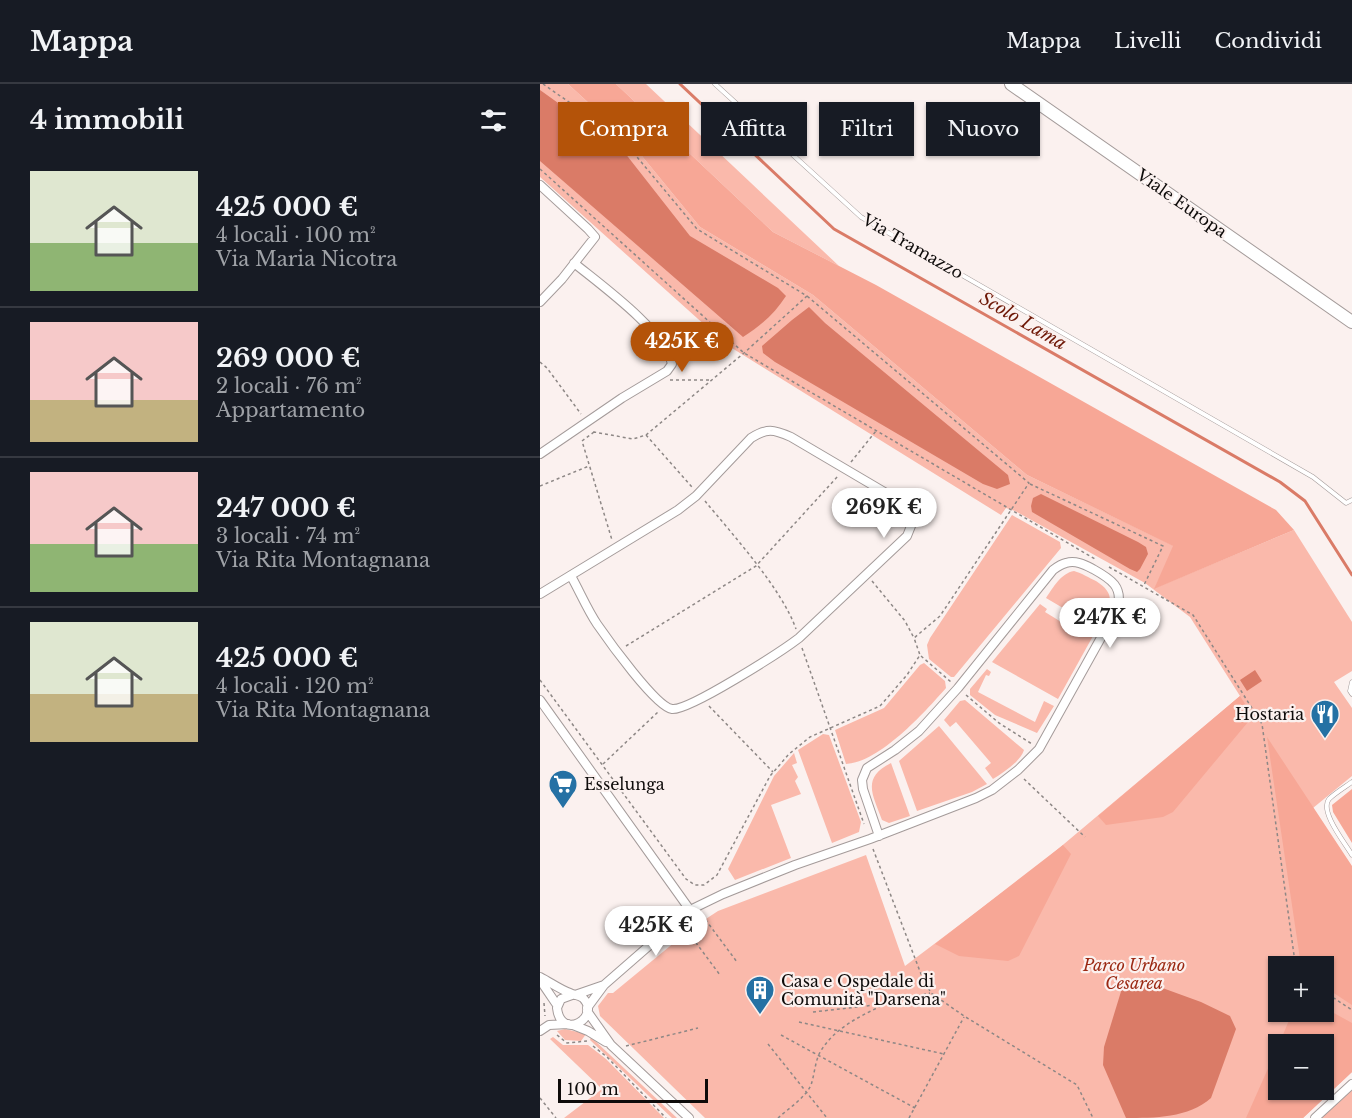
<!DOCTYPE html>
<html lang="it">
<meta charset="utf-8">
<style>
:root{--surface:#171b24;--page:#242831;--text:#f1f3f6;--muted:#9ea1a6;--line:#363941;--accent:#b45309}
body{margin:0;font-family:"Libre Baskerville",serif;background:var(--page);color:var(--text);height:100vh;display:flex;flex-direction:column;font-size:22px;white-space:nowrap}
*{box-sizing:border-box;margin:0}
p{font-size:20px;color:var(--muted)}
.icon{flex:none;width:33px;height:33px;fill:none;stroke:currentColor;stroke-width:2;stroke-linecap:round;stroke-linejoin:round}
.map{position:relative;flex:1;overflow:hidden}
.panel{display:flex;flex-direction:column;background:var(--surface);width:540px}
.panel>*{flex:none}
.banner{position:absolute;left:18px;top:18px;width:570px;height:54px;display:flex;gap:12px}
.tools{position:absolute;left:728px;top:872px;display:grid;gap:12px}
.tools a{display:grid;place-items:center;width:66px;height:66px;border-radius:0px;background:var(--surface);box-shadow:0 2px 4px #0004;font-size:30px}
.scale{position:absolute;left:18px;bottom:15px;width:150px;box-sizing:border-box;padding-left:6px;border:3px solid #0e0b0a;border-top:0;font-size:16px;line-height:21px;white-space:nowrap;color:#0e0b0a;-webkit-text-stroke:4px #fbf1ef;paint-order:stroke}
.price{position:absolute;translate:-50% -51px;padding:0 14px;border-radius:21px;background:#fff;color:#222;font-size:20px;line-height:39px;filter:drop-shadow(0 2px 3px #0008)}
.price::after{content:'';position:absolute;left:50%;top:36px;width:18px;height:14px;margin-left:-9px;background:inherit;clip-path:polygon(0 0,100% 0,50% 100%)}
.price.current{background:var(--accent);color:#fff}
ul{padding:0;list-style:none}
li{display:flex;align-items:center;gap:18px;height:150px;padding:0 30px}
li+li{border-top:2px solid var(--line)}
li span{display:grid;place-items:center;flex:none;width:168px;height:120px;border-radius:0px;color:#555}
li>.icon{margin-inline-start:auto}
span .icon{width:72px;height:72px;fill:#fffc;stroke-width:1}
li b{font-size:26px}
h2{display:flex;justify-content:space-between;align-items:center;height:72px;padding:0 30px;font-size:26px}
.chip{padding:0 21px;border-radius:0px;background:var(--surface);box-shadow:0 2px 4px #0004;font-size:21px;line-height:54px}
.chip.current{background:var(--accent);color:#fff}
header{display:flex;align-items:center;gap:36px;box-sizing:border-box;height:84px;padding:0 30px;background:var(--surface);border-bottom:2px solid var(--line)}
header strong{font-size:28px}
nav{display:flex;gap:33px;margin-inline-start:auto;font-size:21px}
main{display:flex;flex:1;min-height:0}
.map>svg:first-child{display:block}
</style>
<header>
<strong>Mappa</strong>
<nav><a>Mappa</a><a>Livelli</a><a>Condividi</a></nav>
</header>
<main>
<section class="panel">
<h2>4 immobili<svg class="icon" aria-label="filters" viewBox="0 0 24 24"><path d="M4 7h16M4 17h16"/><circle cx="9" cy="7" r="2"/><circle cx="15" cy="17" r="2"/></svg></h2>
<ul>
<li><span style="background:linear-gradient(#dfe7d0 60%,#8fb573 0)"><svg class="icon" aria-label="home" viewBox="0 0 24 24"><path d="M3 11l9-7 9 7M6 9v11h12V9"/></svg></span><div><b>425 000 €</b><p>4 locali · 100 m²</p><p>Via Maria Nicotra</p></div></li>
<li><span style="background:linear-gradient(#f6c9c9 65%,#c2b280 0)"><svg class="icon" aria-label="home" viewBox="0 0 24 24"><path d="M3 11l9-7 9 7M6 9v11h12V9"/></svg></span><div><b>269 000 €</b><p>2 locali · 76 m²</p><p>Appartamento</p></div></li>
<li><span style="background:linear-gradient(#f6c9c9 60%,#8fb573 0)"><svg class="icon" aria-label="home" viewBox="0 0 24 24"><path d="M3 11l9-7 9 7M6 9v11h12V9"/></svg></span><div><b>247 000 €</b><p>3 locali · 74 m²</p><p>Via Rita Montagnana</p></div></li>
<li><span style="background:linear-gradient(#dfe7d0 60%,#c2b280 0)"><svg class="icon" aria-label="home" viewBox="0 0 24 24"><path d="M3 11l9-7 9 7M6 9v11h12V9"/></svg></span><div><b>425 000 €</b><p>4 locali · 120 m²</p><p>Via Rita Montagnana</p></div></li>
</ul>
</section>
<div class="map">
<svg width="812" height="1034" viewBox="0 0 812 1034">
<rect width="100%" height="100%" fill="#fbf1ef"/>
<path fill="#fab9ab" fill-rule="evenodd" d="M0,0h28l60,55 72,88 113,68 214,180 147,71 -19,42 139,-58 58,92v49l-18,11 18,26v68l-39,32 39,59v205l-49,46h-598l-105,-102 -2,-10 10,-13h5l79,-65 26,-17 148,-56 39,111 134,-101 201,-169 -50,-79 -45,-34 -130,-72 -9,-3 -5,7 -274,-170 -187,-168zM738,882h45v45h-45zM738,960h45v45h-45z
M76,0h30l193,182 -66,-34z
M472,431l48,27 1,6 -107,129h-3l-22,-18 -2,-14 3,-7z
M534,487c8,2 15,7 22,10 24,15 12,28 1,47l-51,-30c7,-10 15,-25 28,-27z
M500,520l7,5 -2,3 39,24 3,-3 6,3 -35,63 -66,-37z
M384,579l21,18 1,7c-22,25 -66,74 -100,76l-11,-34 49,-22 36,-43z
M447,585l4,3 -2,4 -3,-1 -8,17 57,30 9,-21 10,5 -17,27 -42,-18 -25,-20v-6z
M425,616l59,50c-4,12 -20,22 -31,29l-8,-11 6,-5 -35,-41 -6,5 -6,-7 16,-19z
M399,642l48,58 -15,8 -55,19 -18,-50z
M283,650l6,1 32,87 -2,10 -27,11 -34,-93z
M254,669l3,10 -5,2 6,12 -3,4 6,13 -30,11 20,53 -56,22 -7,-11 46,-93z
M351,679l19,53 -21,7 -7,-3c-9,-25 -21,-42 9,-57z
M25,945l21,5 -5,7 -16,-1 -8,-9z
M13,953l10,8h25l18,14 58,59h-100l38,-29 -52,-50z
M51,953l86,81h-5l-82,-78z
M812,1006v28h-31z"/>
<path fill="#f7a796" d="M28,0h48l157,148 103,53 400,225 18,20 -140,59 19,-43 -146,-71 -214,-180 -113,-68 -72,-88z
M700,612l13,20 -80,96 -10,5 -57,8 -8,-9z
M727,653l85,129v139l-29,-19v-20h-20l-3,-7z
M812,705v54l-19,-31 -1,-7z
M523,761l8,9 -52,102 -11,5 -49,-5 -24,-12z
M783,923l29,16v49l-49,46h-57l32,-72v43h45v-45h-44l14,-33h30z"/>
<path fill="#da7b67" d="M0,6l81,58 69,88 88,52 8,8c-11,17 -25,30 -43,41l-203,-176z
M269,223l16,16 183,152 2,9 -13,5 -14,-5 -208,-122 -12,-9 -1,-7 30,-26z
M501,410l97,48 8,5 2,7 -8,15 -3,3 -7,-3 -98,-57 -1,-6 2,-8z
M715,586l7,11 -15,10 -7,-11z
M595,894l66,24 29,14 6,13 -25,69c-22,20 -57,20 -85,20l-23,-53 1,-18 19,-62 5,-5z"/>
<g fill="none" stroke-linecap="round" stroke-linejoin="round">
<path stroke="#da7b67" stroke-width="3" d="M140,0l154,145 446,253 25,19 47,74"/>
<g stroke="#a49b9a" stroke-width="5">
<path id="service" d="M175,0l146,133 452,260 33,26 6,-3
M812,598l-2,9 2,3
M812,698c-7,5 -17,11 -23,17 -10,12 16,44 23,56"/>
</g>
<g stroke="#a49b9a" stroke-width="10">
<path id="minor" d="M0,101l48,44 7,8 -33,42 -22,23
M0,370l82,-56 45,-27 5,-7c-7,-33 -71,-79 -98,-101
M0,510l138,-84 18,-14 55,-58c16,-10 22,-9 40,-1l112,66 10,8v10l-6,15 -108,102c-17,13 -110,73 -127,71 -16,-2 -64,-69 -75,-85 -10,-15 -17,-32 -26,-48
M0,616l150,210
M0,893c10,5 19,12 30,16 4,2 9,2 13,5 19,19 -22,44 -26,10l4,-9 11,-4
M0,896l17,25
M35,911l29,-10
M47,924l17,-23 86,-75 33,-16 72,-29 75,-26 106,-41 16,-8 26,-20 21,-21 78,-140c7,-22 -6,-30 -24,-40 -8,-4 -17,-9 -27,-6 -5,1 -9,4 -13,7l-95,118 -39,43 -24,19 -28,18 -5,12 1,9 16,47
M47,927l24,34 78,73
M33,941l15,6 18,11
M0,947l9,-6 19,-1
M775,1034l37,-34"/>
</g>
<g stroke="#a49b9a" stroke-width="14">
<path id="secondary" d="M471,0l341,238"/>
</g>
<path stroke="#8d8785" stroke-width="1.5" stroke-dasharray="3 3" stroke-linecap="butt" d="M3,0l79,55 75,90 110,67 -63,57 -98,82 -13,4 -39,-7 -1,-2
M0,85l204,184 351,206
M0,278l7,6 34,46
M130,296h41
M54,348l-12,9 30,99
M106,351l46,52
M311,378l25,-31
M490,400l133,62 -19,39
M0,402l49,-20
M165,417c28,34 77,88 91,128
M569,483l84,48 69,109 32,231 3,11
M332,497l33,40 9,17
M86,562l130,-80 82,-90
M262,564l62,176
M381,572l30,26
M0,596l146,199 9,6h9l13,-10 53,-99 19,-22 21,-17 70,-31 27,-31 13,-20 -6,-17 26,-22 89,-133 -222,-187
M426,611l33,28 33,21
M169,622l64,66
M63,680l55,-52
M484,695l61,58
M333,765l48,125 10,19 33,23 113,69 16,33
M162,831l35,47
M145,844l35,47
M783,907l29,19
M4,919l1,13
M348,919l42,-10
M273,928l71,-8
M259,938l145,32
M17,951l10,8 20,-2
M241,951l134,73
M228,960l59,74
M53,962l14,11 59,61
M86,962l72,-18
M0,1014l16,20
M238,1034c11,-10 27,-20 33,-33 4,-12 4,-26 11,-36 15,-23 41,-34 65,-46
M369,1034l55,-101"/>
<use href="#service" stroke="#fff" stroke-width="4"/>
<use href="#minor" stroke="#fff" stroke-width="8"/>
<use href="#secondary" stroke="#fff" stroke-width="12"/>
</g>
<defs>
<g id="restaurant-pin" transform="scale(1.5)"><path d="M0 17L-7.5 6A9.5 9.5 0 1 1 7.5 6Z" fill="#2571a4" stroke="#fbf1ef"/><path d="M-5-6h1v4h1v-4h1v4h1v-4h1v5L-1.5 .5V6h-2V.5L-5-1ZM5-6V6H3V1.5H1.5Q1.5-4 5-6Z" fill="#fff"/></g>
<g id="supermarket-pin" transform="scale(1.5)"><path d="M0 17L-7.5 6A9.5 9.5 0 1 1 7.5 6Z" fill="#2571a4" stroke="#fbf1ef"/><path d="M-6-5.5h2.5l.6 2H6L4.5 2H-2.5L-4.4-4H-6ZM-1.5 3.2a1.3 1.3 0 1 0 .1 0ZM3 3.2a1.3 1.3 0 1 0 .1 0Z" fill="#fff"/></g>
<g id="building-pin" transform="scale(1.5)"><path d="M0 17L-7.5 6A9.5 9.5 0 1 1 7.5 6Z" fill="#2571a4" stroke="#fbf1ef"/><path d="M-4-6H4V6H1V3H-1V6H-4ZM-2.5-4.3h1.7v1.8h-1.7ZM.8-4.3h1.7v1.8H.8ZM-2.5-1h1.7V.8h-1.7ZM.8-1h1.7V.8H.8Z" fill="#fff"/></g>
</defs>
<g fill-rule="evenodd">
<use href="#restaurant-pin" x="785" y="630"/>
<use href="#supermarket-pin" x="23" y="700"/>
<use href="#building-pin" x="220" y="906"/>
</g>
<g text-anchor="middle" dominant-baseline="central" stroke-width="4.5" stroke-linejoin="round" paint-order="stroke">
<g font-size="16" fill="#0e0b0a" stroke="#fbf1ef">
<text transform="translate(642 119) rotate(35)">Viale Europa</text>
<text transform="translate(373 162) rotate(30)">Via Tramazzo</text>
</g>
<g font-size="16" fill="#0e0b0a" stroke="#fbf1ef" text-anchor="start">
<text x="764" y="630" text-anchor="end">Hostaria</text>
<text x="44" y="700">Esselunga</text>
<text x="241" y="897">Casa e Ospedale di<tspan x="241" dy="18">Comunità "Darsena"</tspan></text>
</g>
<g font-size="16" font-style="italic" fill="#9b2913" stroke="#fbf1ef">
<text x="594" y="881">Parco Urbano<tspan x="594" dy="18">Cesarea</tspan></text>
</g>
<g font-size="18" font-style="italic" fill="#6e1807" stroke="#fbf1ef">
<text transform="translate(483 237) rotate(30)">Scolo Lama</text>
</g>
</g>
</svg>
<div class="tools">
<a>+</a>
<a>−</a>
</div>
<div class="scale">100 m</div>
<b class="price current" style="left:142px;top:289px">425K €</b>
<b class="price" style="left:344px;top:455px">269K €</b>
<b class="price" style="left:570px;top:565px">247K €</b>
<b class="price" style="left:116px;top:873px">425K €</b>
<div class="banner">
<a class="chip current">Compra</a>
<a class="chip">Affitta</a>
<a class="chip">Filtri</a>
<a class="chip">Nuovo</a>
</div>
</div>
</main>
